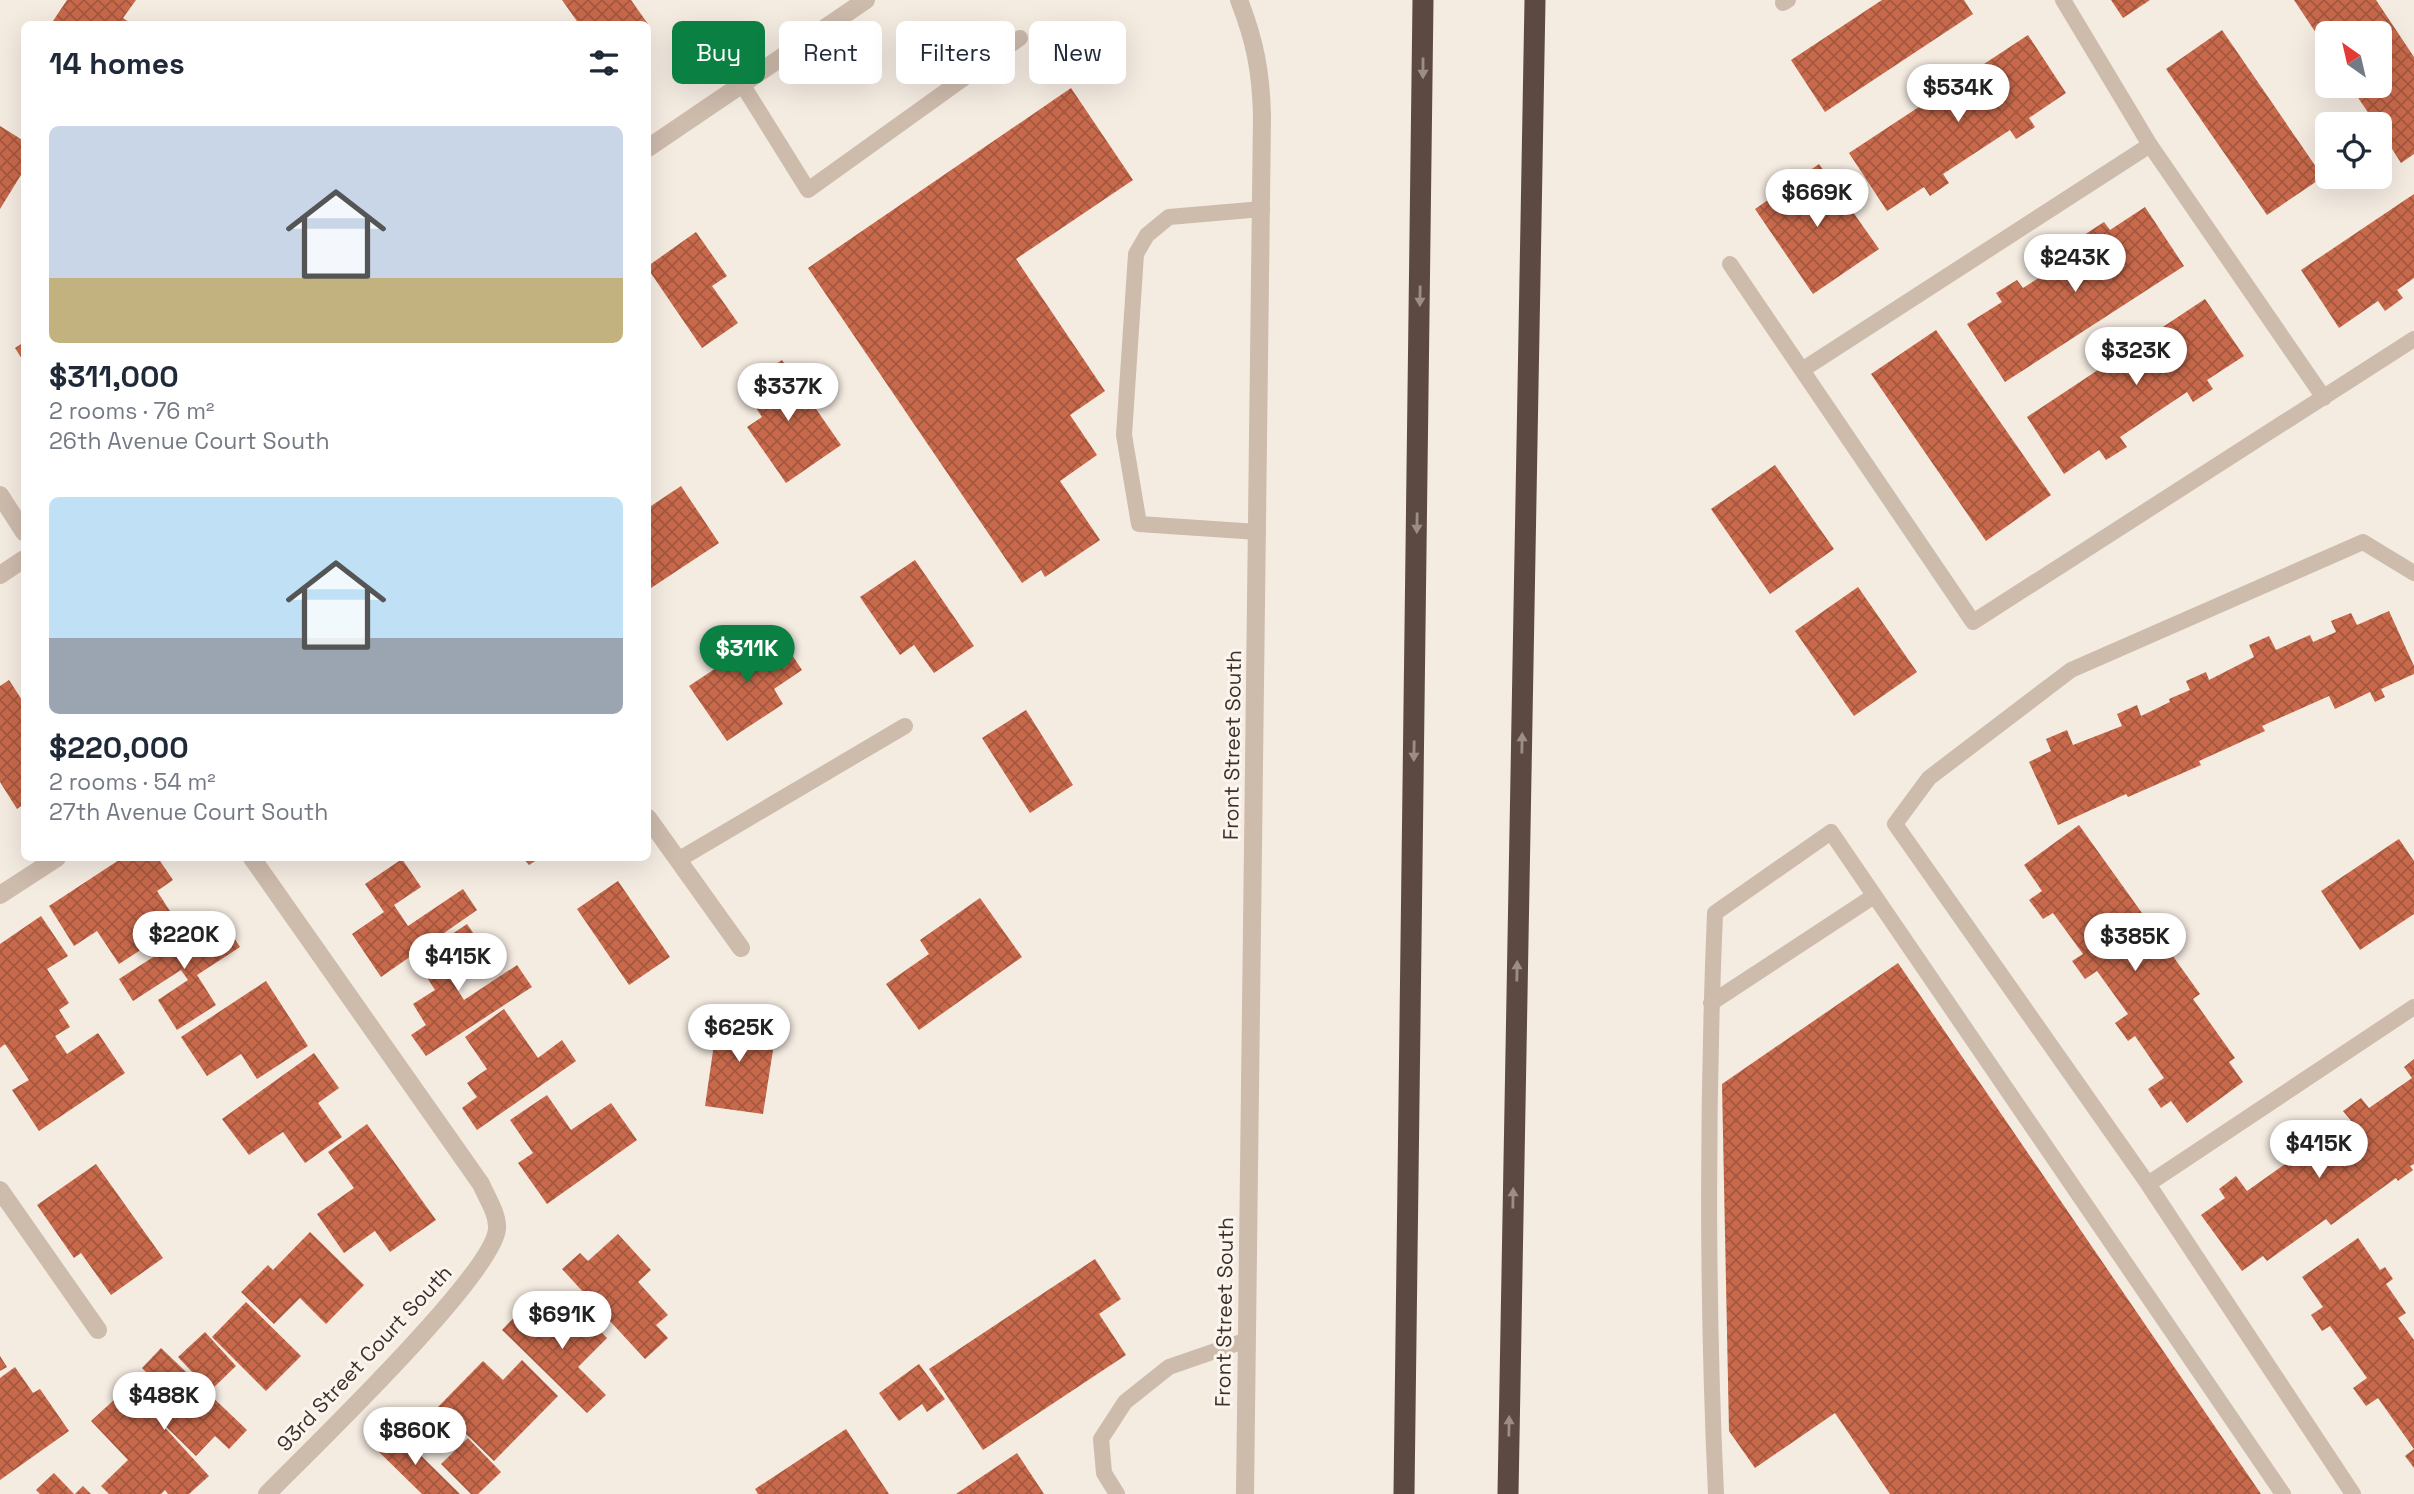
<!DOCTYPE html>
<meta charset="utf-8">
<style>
:root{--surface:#fff;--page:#f6f6f7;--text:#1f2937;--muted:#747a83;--accent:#0b8043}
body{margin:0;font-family:"Space Grotesk",sans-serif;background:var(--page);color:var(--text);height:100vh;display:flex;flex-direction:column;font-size:26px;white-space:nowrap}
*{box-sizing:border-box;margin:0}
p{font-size:23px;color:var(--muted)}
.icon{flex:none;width:38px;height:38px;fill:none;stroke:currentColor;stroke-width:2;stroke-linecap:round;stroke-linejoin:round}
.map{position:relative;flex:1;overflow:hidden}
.details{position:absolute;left:21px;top:21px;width:630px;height:840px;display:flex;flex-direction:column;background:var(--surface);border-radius:10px;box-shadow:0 7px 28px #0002}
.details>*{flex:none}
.guide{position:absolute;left:672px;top:21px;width:665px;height:63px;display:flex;gap:14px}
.needle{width:46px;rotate:326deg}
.fabs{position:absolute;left:2315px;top:21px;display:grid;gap:14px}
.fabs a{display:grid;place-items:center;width:77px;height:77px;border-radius:10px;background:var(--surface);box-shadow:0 7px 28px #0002;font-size:35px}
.price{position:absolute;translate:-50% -60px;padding:0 16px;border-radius:24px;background:#fff;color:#222;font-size:23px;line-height:46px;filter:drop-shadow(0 2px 4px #0008)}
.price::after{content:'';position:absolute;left:50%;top:42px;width:21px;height:16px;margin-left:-10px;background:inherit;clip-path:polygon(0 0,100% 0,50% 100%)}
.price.active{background:var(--accent);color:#fff}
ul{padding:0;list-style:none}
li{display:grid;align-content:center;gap:14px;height:371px;padding:0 28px}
li span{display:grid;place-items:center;height:217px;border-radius:10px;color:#555}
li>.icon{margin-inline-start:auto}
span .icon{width:126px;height:126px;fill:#fffc;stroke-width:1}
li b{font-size:30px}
h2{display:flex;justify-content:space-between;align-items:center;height:84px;padding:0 28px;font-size:30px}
.chip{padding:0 24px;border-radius:10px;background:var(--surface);box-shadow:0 7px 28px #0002;font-size:24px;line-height:63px}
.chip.active{background:var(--accent);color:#fff}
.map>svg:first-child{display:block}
</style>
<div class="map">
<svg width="2414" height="1494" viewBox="0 0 2414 1494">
<defs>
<pattern id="building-cross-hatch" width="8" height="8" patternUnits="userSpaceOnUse" patternTransform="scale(1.75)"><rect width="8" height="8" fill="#c8694b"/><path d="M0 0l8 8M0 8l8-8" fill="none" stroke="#a4573f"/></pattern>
</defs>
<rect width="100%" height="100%" fill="#f4ebe1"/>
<path fill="url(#building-cross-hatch)" d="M67,0h69l-13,18 9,6h-81z
M562,0h69l17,24h-69z
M1882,0h82l9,14 -148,98 -34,-52z
M2111,0h39l-27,18z
M2294,0h82l38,57v97l-13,9 -21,-33v-6h-4l-26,-38h30v-53h-52v18z
M2222,30l101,147 -56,38 -101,-146z
M2028,35l38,58 -37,25 6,9 -19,12 -6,-9 -67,44 6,9 -19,13 -6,-9 -37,24 -38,-58z
M1071,88l62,92 -117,79 89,132 -35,24 27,40 -37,26 40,59 -55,37 -4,-7 -19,13 -214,-315z
M0,126l24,15v29l-24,39z
M1819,164l60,85 -66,45 -58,-85z
M2414,194v84l-17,12 6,8 -18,13 -7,-10 -39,27 -38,-58z
M2145,207l39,59 -179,116 -38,-58 35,-22 -6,-9 21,-13 6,8 67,-43 -6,-10 20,-13 6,8z
M696,232l31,44 -15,10 26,37 -36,25 -54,-79v-3z
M2205,299l39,57 -37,24 6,9 -20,13 -6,-10 -67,45 7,10 -21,13 -7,-10 -35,24 -37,-57z
M1936,330l115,165 -65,46 -115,-167z
M24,342v20l-9,-14z
M782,360l59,85 -55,38 -39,-56 15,-10 -20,-30z
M1775,465l59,84 -64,45 -59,-85z
M681,486l38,57 -71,47v-82z
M915,560l59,86 -40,27 -20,-28 -14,10 -40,-58z
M1858,587l59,85 -63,44 -59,-85z
M2389,611l25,55v8l-33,15 4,8 -10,5 -5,-10 -35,17 -6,-13 -67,30 3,5 -66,30 2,4 -73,32 -2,-3 -68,31 -29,-63 22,-11 -5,-12 21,-9 6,15 49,-19 -5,-12 20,-9 4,11 29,-14 -1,-3 21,-9 -4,-9 20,-9 3,8 45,-23 -5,-12 20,-9 7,14 34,-15 3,7 23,-10 -5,-11 20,-8 6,12z
M775,629l27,41 -28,19 9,15 -56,37 -38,-55z
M9,680l15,23v25l-3,2 3,5v69l-7,5 -17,-27v-96z
M1026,710l47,75 -43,28 -48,-75z
M2079,825l121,169 -7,5 42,59 -6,4 14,20 -56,41 -16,-22 -10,7 -13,-19 16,-11 -29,-42 -7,5 -13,-18 13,-9 -31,-43 -12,8 -13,-18 11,-7 -30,-41 -10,6 -14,-19 13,-9 -18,-26z
M2399,839l15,22v53l-54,36 -39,-59z
M122,858h36l15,22 -16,11 22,34 -60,39 -22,-33 -23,15 -25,-40z
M523,858h17l-11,7z
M402,859l19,28 -27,18 14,21 55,-37 14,21 -96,67 -29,-43 32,-22 -19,-28z
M618,881l52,76 -41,28 -52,-76z
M980,898l42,59 -103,73 -33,-46 43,-30 -9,-14z
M219,915l21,32 -43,28 19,30 -39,25 -19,-30 30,-20 -7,-10 -48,31 -14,-22z
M41,916l27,40 -21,13 22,34 -10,7 11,17 -15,9 12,18 31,-21 27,40 -86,58 -27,-41 17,-10 -24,-36 -5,4v-104z
M467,924l11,16 -15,9 9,14 -22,15 14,22 53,-35 15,22 -106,69 -15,-21 15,-10 -13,-21 22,-14 -20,-31z
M1898,963l363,531h-371l-55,-81 -80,55 -26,-37 -7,-347z
M266,981l42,65 -51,33 -16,-25 -34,22 -26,-39z
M504,1009l34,49 24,-18 14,21 -99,69 -15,-22 15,-11 -10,-14 20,-14 -22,-32z
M719,1010l48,7 -4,32 10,1 -10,64 -58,-8z
M314,1053l25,35 -21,15 24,34 -37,26 -22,-31 -34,23 -27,-36z
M2414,1059v105l-4,2 3,4 -15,11 -2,-3 -65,47 -5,-6 -59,42 -4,-5 -21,15 -41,-56 24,-17 -6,-9 17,-13 11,15 41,-29 -5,-7 19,-14 8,11 42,-30 -9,-11 18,-13 8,10 43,-30 -8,-11z
M547,1095l24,35 40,-27 26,37 -90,64 -29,-41 15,-10 -23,-33z
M367,1124l69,96 -46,32 -15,-21 -31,22 -27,-39 37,-26 -26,-36z
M96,1164l67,94 -52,37 -30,-42 -7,5 -37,-53z
M310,1232l54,53 -38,39 -26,-26 -26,26 -33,-32 27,-27 5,5z
M618,1234l33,36 -13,12 30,33 -12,10 12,13 -23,21 -83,-90 18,-16 8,8z
M2358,1238l22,32 5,-3 8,12 -7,5 20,29 -8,5 16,22v128l-9,-12 9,-7 -36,-51 -12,8 -13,-18 14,-10 -37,-52 -8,5 -11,-16 12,-8 -21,-30z
M1095,1259l26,40 -22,15 27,41 -143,95 -54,-81z
M246,1302l55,54 -35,35 -54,-54z
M575,1305l32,33 -29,29 28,28 -19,18 -85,-83 21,-22 25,24z
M205,1332l31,34 -26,25 -32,-34z
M161,1348l86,82 -18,19 -14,-13 -19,20 -51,-50 64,70 -20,18h-21l-3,-4 -4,4h-52l-8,-8 27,-26 -37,-39 36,-33 10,11 18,-18 -13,-13z
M0,1356l7,11 -7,4z
M522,1360l36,36 -64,65 -56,-54 45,-46 20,19z
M919,1364l26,35 -18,13 -5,-8 -23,17 -20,-28z
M15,1367l18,26 7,-4 29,42 -69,49v-102z
M846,1429l43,65h-131l-3,-5z
M396,1431l64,63h-38l-45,-44z
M468,1438l33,34 -23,22h-7l-30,-30z
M1017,1453l27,41h-88z
M54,1473l20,21h-34l-4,-4z
M83,1486l8,8h-16z"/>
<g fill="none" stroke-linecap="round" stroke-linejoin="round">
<path stroke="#cdbbac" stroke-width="16" d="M2063,0l87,145 174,253
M1783,3l5,-3
M742,84l66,106 212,-152
M1730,264l243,358 441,-283
M1802,370l348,-225
M1258,532l-119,-8 -15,-89 12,-181 11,-19 22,-18 93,-8
M678,860l227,-134
M1711,1003l163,-107
M2148,1184l266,-177
M1117,1494l-13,-21 -3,-34 24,-37 44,-35 78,-27
M1716,1494c-9,-193 -9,-388 -1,-581l116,-81 452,662
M2353,1494l-205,-310 -253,-360 34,-46 142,-108 292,-128 51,31"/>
<path stroke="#cdbbac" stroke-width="18" d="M1239,0c16,41 22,72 23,116l-17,1378
M648,148l218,-148
M0,495l24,37
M0,575l24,-16
M648,818l93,130
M252,858l229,326c6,14 17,30 16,45 -4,46 -189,223 -230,265
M0,895l57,-37
M0,1190l98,140"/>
<path stroke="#5c4a42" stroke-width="21" d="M1404,1494l19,-1494
M1508,1494l27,-1494"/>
</g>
<defs><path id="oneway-solid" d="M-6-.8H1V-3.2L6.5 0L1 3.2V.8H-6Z" transform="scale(1.75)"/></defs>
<g fill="#9c8e87">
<use href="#oneway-solid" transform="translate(1423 68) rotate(90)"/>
<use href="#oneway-solid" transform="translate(1420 296) rotate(91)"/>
<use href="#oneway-solid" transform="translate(1417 523) rotate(91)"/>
<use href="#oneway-solid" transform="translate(1522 743) rotate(-89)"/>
<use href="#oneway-solid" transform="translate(1414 751) rotate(91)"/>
<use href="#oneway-solid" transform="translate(1517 971) rotate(-89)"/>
<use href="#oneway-solid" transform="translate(1513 1198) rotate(-89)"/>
<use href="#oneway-solid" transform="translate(1509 1426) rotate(-89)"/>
</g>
<g text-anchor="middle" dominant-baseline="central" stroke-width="6" stroke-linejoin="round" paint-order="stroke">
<g font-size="21" fill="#3b302b" stroke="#fbf5ee">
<text transform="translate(1232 745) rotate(-89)">Front Street South</text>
<text transform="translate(1224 1312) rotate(-89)">Front Street South</text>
<text transform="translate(364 1358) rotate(-47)">93rd Street Court South</text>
</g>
</g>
</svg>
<div class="fabs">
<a><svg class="needle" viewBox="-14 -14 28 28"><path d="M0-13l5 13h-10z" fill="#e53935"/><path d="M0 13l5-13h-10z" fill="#747a83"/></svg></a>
<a><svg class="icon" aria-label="locate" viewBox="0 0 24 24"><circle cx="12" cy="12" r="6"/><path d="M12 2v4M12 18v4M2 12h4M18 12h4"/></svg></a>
</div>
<b class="price" style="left:1958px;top:124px">$534K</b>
<b class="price" style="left:1817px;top:229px">$669K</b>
<b class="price" style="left:2075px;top:294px">$243K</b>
<b class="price" style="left:2136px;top:387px">$323K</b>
<b class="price" style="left:788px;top:423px">$337K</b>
<b class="price active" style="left:747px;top:685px">$311K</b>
<b class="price" style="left:184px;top:971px">$220K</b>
<b class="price" style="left:2135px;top:973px">$385K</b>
<b class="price" style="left:458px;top:993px">$415K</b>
<b class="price" style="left:739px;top:1064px">$625K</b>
<b class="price" style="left:2319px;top:1180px">$415K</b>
<b class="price" style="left:562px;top:1351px">$691K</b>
<b class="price" style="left:164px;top:1432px">$488K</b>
<b class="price" style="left:415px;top:1467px">$860K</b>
<div class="guide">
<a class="chip active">Buy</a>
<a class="chip">Rent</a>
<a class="chip">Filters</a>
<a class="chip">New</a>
</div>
<section class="details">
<h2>14 homes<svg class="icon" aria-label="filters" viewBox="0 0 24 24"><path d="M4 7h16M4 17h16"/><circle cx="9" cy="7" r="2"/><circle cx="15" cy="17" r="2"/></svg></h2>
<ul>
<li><span style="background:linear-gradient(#c9d6e8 70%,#c2b280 0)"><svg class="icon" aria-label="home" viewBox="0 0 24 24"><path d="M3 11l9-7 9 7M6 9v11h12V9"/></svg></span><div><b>$311,000</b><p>2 rooms · 76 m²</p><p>26th Avenue Court South</p></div></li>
<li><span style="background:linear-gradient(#bfe0f5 65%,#9aa5b1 0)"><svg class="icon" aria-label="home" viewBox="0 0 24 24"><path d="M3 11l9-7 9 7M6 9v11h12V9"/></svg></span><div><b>$220,000</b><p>2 rooms · 54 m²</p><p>27th Avenue Court South</p></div></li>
</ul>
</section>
</div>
